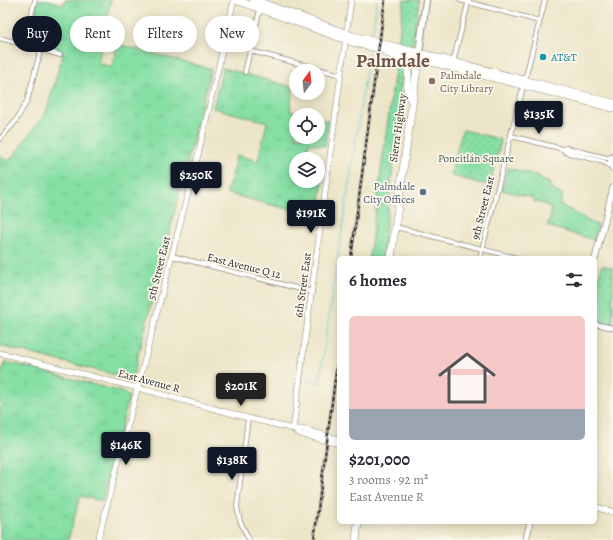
<!DOCTYPE html>
<meta charset="utf-8">
<style>
:root{--surface:#fff;--page:#f7f7f7;--text:#2b2b33;--muted:#7c7c81;--accent:#111827}
body{margin:0;font-family:Alegreya,serif;background:var(--page);color:var(--text);height:100vh;display:flex;flex-direction:column;font-size:15px;white-space:nowrap}
*{box-sizing:border-box;margin:0}
p{font-size:13px;color:var(--muted)}
.icon{flex:none;width:22px;height:22px;fill:none;stroke:currentColor;stroke-width:2;stroke-linecap:round;stroke-linejoin:round}
.map{position:relative;flex:1;overflow:hidden}
.panel{position:absolute;left:337px;top:256px;width:260px;height:268px;display:flex;flex-direction:column;background:var(--surface);border-radius:6px;box-shadow:0 2px 10px #0003}
.panel>*{flex:none}
.top-card{position:absolute;left:12px;top:16px;width:265px;height:36px;display:flex;gap:8px}
.needle{width:26px;rotate:15deg}
.tools{position:absolute;left:289px;top:64px;display:grid;gap:8px}
.tools a{display:grid;place-items:center;width:36px;height:36px;border-radius:50%;background:var(--surface);box-shadow:0 2px 10px #0003;font-size:20px}
.price{position:absolute;translate:-50% -34px;padding:0 9px;border-radius:4px;background:var(--accent);color:#fff;font-size:13px;line-height:26px;filter:drop-shadow(0 1px 2px #0008)}
.price::after{content:'';position:absolute;left:50%;top:24px;width:12px;height:9px;margin-left:-6px;background:inherit;clip-path:polygon(0 0,100% 0,50% 100%)}
.price.active{background:#222;color:#fff}
ul{padding:0;list-style:none}
li{display:grid;align-content:center;gap:8px;height:212px;padding:0 12px}
li span{display:grid;place-items:center;height:124px;border-radius:6px;color:#555}
li>.icon{margin-inline-start:auto}
span .icon{width:72px;height:72px;fill:#fffc;stroke-width:1}
li b{font-size:17px}
h2{display:flex;justify-content:space-between;align-items:center;height:48px;padding:0 12px;font-size:17px}
.tag{padding:0 14px;border-radius:18px;background:var(--surface);box-shadow:0 2px 10px #0003;font-size:14px;line-height:36px}
.tag.active{background:var(--accent);color:#fff}
.map>svg:first-child{display:block}
</style>
<div class="map">
<svg width="613" height="540" viewBox="0 0 613 540">
<defs>
<pattern id="grass-tufts" width="24" height="20" patternUnits="userSpaceOnUse"><rect width="24" height="20" fill="#86dfa4"/><path d="M3 7l-1-3M5 7V3M7 7l1-3M15 17l-1-3M17 17v-4M19 17l1-3" fill="none" stroke="#74c08d"/></pattern>
<pattern id="park-dots" width="8" height="8" patternUnits="userSpaceOnUse"><rect width="8" height="8" fill="#86dfa4"/><path d="M2 2h.1M6 6h.1" fill="none" stroke="#74c08d" stroke-width="1.8" stroke-linecap="round"/></pattern>
</defs>
<rect width="100%" height="100%" fill="#fbf7ec"/>
<filter id="ink" filterUnits="userSpaceOnUse"><feTurbulence type="fractalNoise" baseFrequency=".025" numOctaves="2"/><feDisplacementMap in="SourceGraphic" scale="8" xChannelSelector="R" yChannelSelector="G"/><feConvolveMatrix kernelMatrix="1 2 1 2 8 2 1 2 1" color-interpolation-filters="sRGB"/></filter>
<filter id="wash" filterUnits="userSpaceOnUse"><feTurbulence type="fractalNoise" baseFrequency=".012" numOctaves="4" result="noise"/><feDisplacementMap in="SourceGraphic" scale="16" xChannelSelector="R" yChannelSelector="G"/><feGaussianBlur stdDeviation="0.9" result="paint"/><feColorMatrix in="noise" values="0 0 0 0 0 0 0 0 0 0 0 0 0 0 0 0 0 1.4 0 .05"/><feComposite in="paint" operator="in"/></filter>
<g filter="url(#wash)">
<rect width="100%" height="100%" fill="#ece5c7"/>
<path fill="url(#grass-tufts)" stroke="#588568" d="M38,0h10l16,5 1,-5h46l-13,63 14,4 5,-23 94,25 -79,310 -132,-33v-192l8,8 38,-49 17,-59 -36,-11z
M223,68l70,19 -3,24 15,4h-9v22h22v-19l10,3 -3,25 -16,-3 -3,10 -3,-1 -2,7h-5v22h22v-4l5,1 -5,39 -92,-24 8,-23 2,-15 22,6 9,-39 -54,-14z
M7,362l119,31 3,4 -27,104 -22,-5 -12,44h-68v-159l4,-17z"/>
<path fill="url(#park-dots)" stroke="#588568" d="M404,0h15l-7,46 -14,-3z
M396,62l5,2 3,6c-1,11 -7,21 -3,32l-19,156h-13z
M464,130l35,9 2,2 -11,43 -3,1 -35,-9 -1,-2 11,-43z
M508,168l31,8 2,4 8,2c2,9 6,10 14,12l-3,10 32,19 6,2 -4,15 -47,-14c8,-19 4,-20 -14,-25v-3l-31,-8z
M602,265l11,3v57l-18,-4v-30z"/>
<g fill="none" stroke-linecap="round" stroke-linejoin="round">
<path stroke="#56c3cb" stroke-width="1" d="M372,36l5,-36
M307,381l12,2 50,-331"/>
</g>
</g>
<g filter="url(#ink)">
<g fill="none" stroke-linecap="round" stroke-linejoin="round">
<g stroke="#8c8879" stroke-width="5.5">
<path id="minor" d="M460,0l79,21
M0,38l60,17
M24,45l11,-45
M251,51l90,24
M453,62l16,-62
M245,72l15,-63
M511,136l52,13 3,-1 41,10 5,-1
M0,139l15,-17 12,-21 14,-52
M563,149l2,3 39,10 7,4
M396,227l121,31
M172,256l140,36
M480,258l65,-258
M595,324l18,4
M248,418l-11,89 3,14 9,19"/>
</g>
<g stroke="#8c8879" stroke-width="6">
<path id="tertiary" d="M0,353l138,35 110,30 45,11h9l37,10
M293,429l58,-429
M294,430l6,4 39,10
M98,540l101,-389 35,-151"/>
</g>
<g stroke="#8c8879" stroke-width="7">
<path id="secondary" d="M613,157l-3,6 3,6
M595,259l18,-71
M595,507l18,5
M526,540l4,-18"/>
</g>
<g stroke="#8c8879" stroke-width="8">
<path id="primary" d="M419,53l7,-53"/>
</g>
<g stroke="#8c8879" stroke-width="8">
<path id="trunk" d="M236,0l116,42 261,66
M254,0l99,36 260,67
M387,52c5,5 15,7 19,12 5,8 0,20 2,29 1,3 3,6 4,9
M391,258l28,-204
M356,540l2,-18"/>
</g>
<use href="#minor" stroke="#fff" stroke-width="4"/>
<use href="#tertiary" stroke="#fff" stroke-width="5"/>
<use href="#secondary" stroke="#fff" stroke-width="5.5"/>
<use href="#primary" stroke="#fff" stroke-width="6"/>
<use href="#trunk" stroke="#fff" stroke-width="7"/>
<g stroke="#2b2b2b" stroke-width="2.5">
<path id="rail" d="M351,258l34,-258
M314,540l25,-191"/>
</g>
<use href="#rail" stroke="#fbf7ec" stroke-width="1" stroke-dasharray="3" stroke-linecap="butt"/>
</g>
</g>
<circle fill="#0f9aa8" stroke="#fbf7ec" stroke-width="1.5" cx="543" cy="57" r="4"/>
<circle fill="#8d6e63" stroke="#fbf7ec" stroke-width="1.5" cx="432" cy="81" r="4"/>
<circle fill="#5c6f8a" stroke="#fbf7ec" stroke-width="1.5" cx="423" cy="192" r="4"/>
<g text-anchor="middle" dominant-baseline="central" stroke-width="3.5" stroke-linejoin="round" paint-order="stroke">
<g font-size="11" fill="#0d838f" stroke="#fbf7ec" text-anchor="start">
<text x="551" y="57">AT&amp;T</text>
</g>
<g font-size="11" fill="#785e54" stroke="#fbf7ec" text-anchor="start">
<text x="440" y="75">Palmdale<tspan x="440" dy="13">City Library</tspan></text>
</g>
<g font-size="11" fill="#2b2b2b" stroke="#fbf7ec">
<text transform="translate(398 128) rotate(-82)">Sierra Highway</text>
<text transform="translate(483 208) rotate(-76)">9th Street East</text>
<text transform="translate(244 266) rotate(14)">East Avenue Q 12</text>
<text transform="translate(159 268) rotate(-76)">5th Street East</text>
<text transform="translate(303 285) rotate(-82)">6th Street East</text>
<text transform="translate(149 381) rotate(15)">East Avenue R</text>
</g>
<g font-size="11" fill="#425849" stroke="#fbf7ec">
<text x="476" y="158">Poncitlán Square</text>
</g>
<g font-size="11" fill="#4e5e75" stroke="#fbf7ec" text-anchor="end">
<text x="415" y="186">Palmdale<tspan x="415" dy="13">City Offices</tspan></text>
</g>
<g font-size="19" font-weight="bold" fill="#6d5347" stroke="#fbf7ec">
<text x="393" y="61">Palmdale</text>
</g>
</g>
</svg>
<div class="tools">
<a><svg class="needle" viewBox="-14 -14 28 28"><path d="M0-13l5 13h-10z" fill="#e53935"/><path d="M0 13l5-13h-10z" fill="#7c7c81"/></svg></a>
<a><svg class="icon" aria-label="locate" viewBox="0 0 24 24"><circle cx="12" cy="12" r="6"/><path d="M12 2v4M12 18v4M2 12h4M18 12h4"/></svg></a>
<a><svg class="icon" aria-label="layers" viewBox="0 0 24 24"><path d="M12 4l9 5-9 5-9-5zM3 14l9 5 9-5"/></svg></a>
</div>
<b class="price" style="left:539px;top:135px">$135K</b>
<b class="price" style="left:196px;top:196px">$250K</b>
<b class="price" style="left:311px;top:234px">$191K</b>
<b class="price active" style="left:241px;top:407px">$201K</b>
<b class="price" style="left:126px;top:466px">$146K</b>
<b class="price" style="left:232px;top:481px">$138K</b>
<div class="top-card">
<a class="tag active">Buy</a>
<a class="tag">Rent</a>
<a class="tag">Filters</a>
<a class="tag">New</a>
</div>
<section class="panel">
<h2>6 homes<svg class="icon" aria-label="filters" viewBox="0 0 24 24"><path d="M4 7h16M4 17h16"/><circle cx="9" cy="7" r="2"/><circle cx="15" cy="17" r="2"/></svg></h2>
<ul>
<li><span style="background:linear-gradient(#f6c9c9 75%,#9aa5b1 0)"><svg class="icon" aria-label="home" viewBox="0 0 24 24"><path d="M3 11l9-7 9 7M6 9v11h12V9"/></svg></span><div><b>$201,000</b><p>3 rooms · 92 m²</p><p>East Avenue R</p></div></li>
</ul>
</section>
</div>
